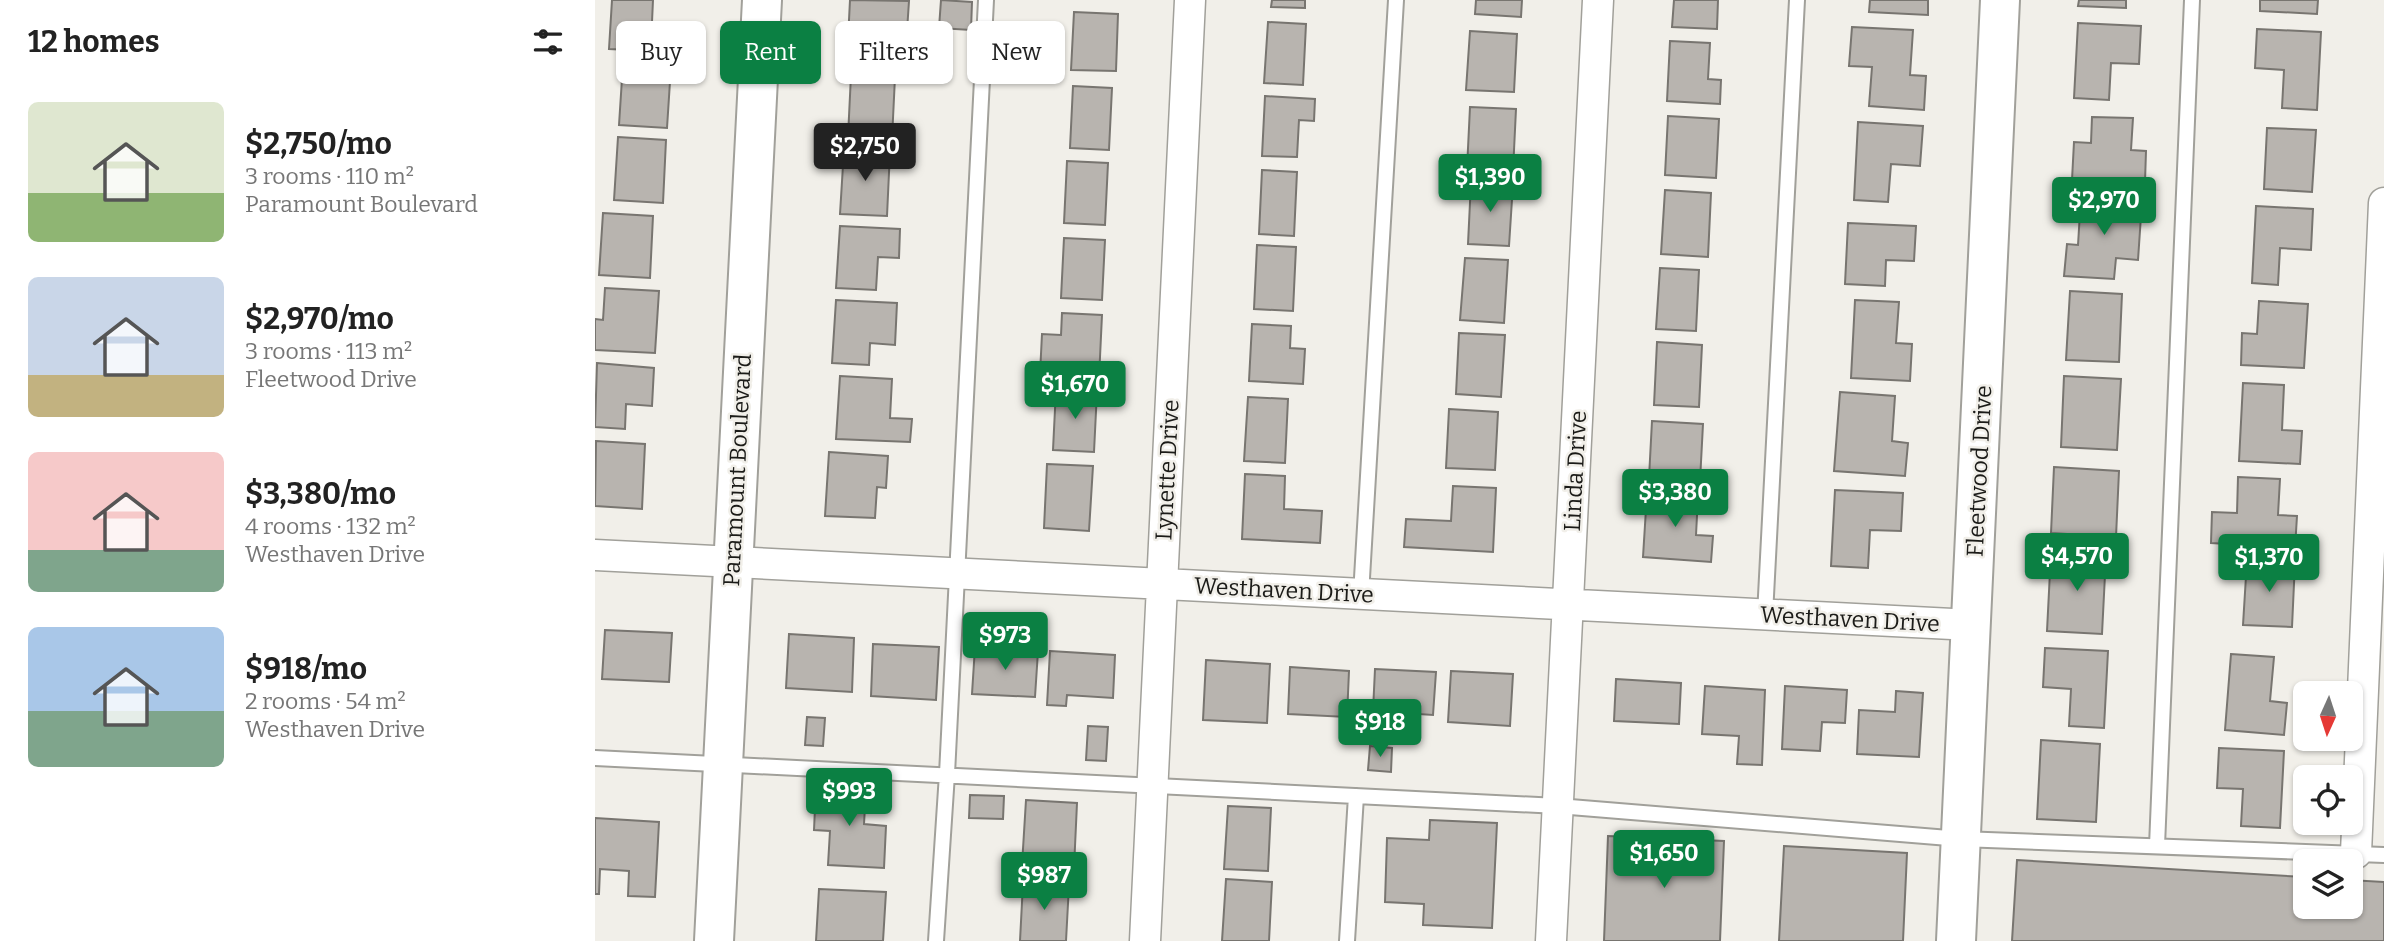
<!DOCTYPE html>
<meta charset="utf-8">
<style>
:root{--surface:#fff;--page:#f2f2f2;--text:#222;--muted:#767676;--accent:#0b8043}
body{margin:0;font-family:Bitter,serif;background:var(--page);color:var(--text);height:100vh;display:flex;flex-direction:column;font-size:26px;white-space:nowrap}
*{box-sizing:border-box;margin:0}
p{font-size:23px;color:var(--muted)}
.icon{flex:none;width:38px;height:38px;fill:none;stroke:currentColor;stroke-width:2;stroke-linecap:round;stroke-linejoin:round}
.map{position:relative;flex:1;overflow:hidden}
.side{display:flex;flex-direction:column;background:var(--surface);width:595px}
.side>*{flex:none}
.hud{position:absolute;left:21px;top:21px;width:665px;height:63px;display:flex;gap:14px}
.needle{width:46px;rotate:183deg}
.tools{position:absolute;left:1698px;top:681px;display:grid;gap:14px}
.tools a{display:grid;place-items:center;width:70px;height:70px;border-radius:10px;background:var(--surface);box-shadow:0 2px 5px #0004;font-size:35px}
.price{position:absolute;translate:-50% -60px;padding:0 16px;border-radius:7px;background:var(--accent);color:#fff;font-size:23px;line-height:46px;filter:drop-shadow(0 2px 4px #0008)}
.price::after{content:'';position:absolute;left:50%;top:42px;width:21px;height:16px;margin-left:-10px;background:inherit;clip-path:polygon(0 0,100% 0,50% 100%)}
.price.current{background:#222;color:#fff}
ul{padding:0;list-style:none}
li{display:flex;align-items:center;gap:21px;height:175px;padding:0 28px}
li span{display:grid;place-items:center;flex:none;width:196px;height:140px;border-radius:10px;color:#555}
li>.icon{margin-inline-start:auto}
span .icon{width:84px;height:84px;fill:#fffc;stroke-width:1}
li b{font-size:30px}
h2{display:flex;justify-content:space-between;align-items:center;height:84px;padding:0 28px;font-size:30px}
.pill{padding:0 24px;border-radius:10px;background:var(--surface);box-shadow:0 2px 5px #0004;font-size:24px;line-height:63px}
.pill.current{background:var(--accent);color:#fff}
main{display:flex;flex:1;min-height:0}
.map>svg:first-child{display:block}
</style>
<main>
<section class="side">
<h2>12 homes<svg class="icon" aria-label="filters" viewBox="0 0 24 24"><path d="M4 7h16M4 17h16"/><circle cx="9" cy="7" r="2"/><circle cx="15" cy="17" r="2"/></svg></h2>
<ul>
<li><span style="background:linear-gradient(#dfe7d0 65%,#8fb573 0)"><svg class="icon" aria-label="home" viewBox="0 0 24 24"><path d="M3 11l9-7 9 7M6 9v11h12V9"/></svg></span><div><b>$2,750/mo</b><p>3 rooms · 110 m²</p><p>Paramount Boulevard</p></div></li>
<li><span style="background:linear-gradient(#c9d6e8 70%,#c2b280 0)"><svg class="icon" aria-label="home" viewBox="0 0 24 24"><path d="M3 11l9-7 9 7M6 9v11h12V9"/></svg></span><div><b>$2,970/mo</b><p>3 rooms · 113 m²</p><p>Fleetwood Drive</p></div></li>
<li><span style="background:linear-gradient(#f6c9c9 70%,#7fa58c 0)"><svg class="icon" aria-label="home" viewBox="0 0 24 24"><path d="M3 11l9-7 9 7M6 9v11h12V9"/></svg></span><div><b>$3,380/mo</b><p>4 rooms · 132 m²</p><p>Westhaven Drive</p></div></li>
<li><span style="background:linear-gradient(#a9c7e8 60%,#7fa58c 0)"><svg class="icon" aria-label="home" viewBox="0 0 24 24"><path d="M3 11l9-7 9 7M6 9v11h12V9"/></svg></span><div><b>$918/mo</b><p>2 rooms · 54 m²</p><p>Westhaven Drive</p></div></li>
</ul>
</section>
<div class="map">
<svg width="1789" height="941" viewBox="0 0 1789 941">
<rect width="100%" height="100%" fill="#f1efe9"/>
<path fill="#b8b4af" stroke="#787570" stroke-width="2" d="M17,0h41l-1,22 22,1 -1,29 -64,-3z
M255,0l59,1 -2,30 -19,-1 -2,32 -39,-2z
M346,0l31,2 -1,28 -32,-2z
M677,0h33v8l-34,-1z
M881,0h46l-1,17 -46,-3z
M1079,0h44l-1,29 -45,-2z
M1275,0h58v15l-59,-3z
M1484,0h47v8l-48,-2z
M1665,0h58l-1,14 -57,-3z
M479,12l44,2 -2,57 -45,-1z
M673,22l38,2 -3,61 -39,-2z
M1483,23l63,3 -2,38 -28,-1 -2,37 -35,-2z
M1257,27l61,3 -3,45 16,1 -2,34 -55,-4 3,-39 -23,-1z
M1662,29l64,3 -4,78 -35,-2 2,-38 -29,-2z
M875,31l47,3 -3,58 -48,-2z
M1075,41l40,2 -2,36 13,1 -1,24 -53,-3z
M28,63l48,3 -4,62 -48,-3z
M256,75l44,2 -3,62 -44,-2z
M478,86l39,2 -3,62 -39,-2z
M670,96l50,3 -1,22 -15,-1 -2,37 -35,-1z
M875,107l46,2 -3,62 -46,-2z
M1073,116l51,3 -3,59 -51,-3z
M1497,117l41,1 -2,32 15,1 -1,31 -73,-2 2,-38 17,1z
M1263,122l65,4 -3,40 -29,-2 -3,38 -34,-2z
M1672,128l49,2 -4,62 -48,-3z
M23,137l48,3 -3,63 -49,-3z
M249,149l46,2 -3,65 -47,-2z
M472,161l41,2 -3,62 -41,-2z
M667,170l35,2 -3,64 -35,-2z
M876,182l42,2 -4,62 -41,-2z
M1070,190l46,3 -3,64 -47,-3z
M1486,196l61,5 -4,59 -22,-2 -2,21 -50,-3 3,-32 11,1z
M1661,206l57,3 -2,41 -31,-2 -2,37 -26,-2z
M8,213l50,3 -3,62 -51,-3z
M1253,223l68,3 -2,35 -28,-1 -1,26 -40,-2z
M245,226l60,3 -1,29 -21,-1 -2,33 -40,-2z
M469,238l41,2 -3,60 -41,-2z
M662,245l39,2 -3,64 -39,-2z
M870,258l43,2 -4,63 -44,-3z
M1065,268l39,2 -3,61 -40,-2z
M10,288l54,3 -4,62 -60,-3v-31l8,1z
M1475,291l52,3 -3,68 -53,-2z
M241,300l61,3 -2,42 -25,-2 -1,22 -37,-2z
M1260,300l44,2 -3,41 16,1 -2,37 -59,-3z
M1664,301l49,3 -4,64 -63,-3 1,-32 15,1z
M467,313l40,2 -3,63 -59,-4 2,-40 19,1z
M657,324l39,2 -1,22 15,1 -2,35 -54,-3z
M864,333l46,2 -4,62 -45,-3z
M1062,342l45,3 -3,62 -45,-2z
M2,363l57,5 -2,38 -26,-2 -1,25 -30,-2z
M245,376l52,3 -2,39 22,1 -2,23 -74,-3z
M1469,376l57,3 -4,71 -56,-3z
M1648,383l41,2 -2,45 20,1 -2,33 -61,-3z
M461,389l41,2 -3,61 -41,-2z
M1245,392l55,4 -3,45 16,2 -3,33 -71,-5z
M653,397l40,2 -3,64 -41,-2z
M854,409l49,3 -3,58 -49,-2z
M1057,421l51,3 -3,57 -51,-3z
M1,441l49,3 -3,65 -47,-3z
M234,452l59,4 -2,32 -9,-1 -2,31 -50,-2z
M452,464l46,2 -4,65 -45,-3z
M1459,467l65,4 -3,66 -65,-4z
M650,474l40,2 -1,33 38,2 -2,32 -78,-4z
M1643,477l42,2 -2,36 19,1 -2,32 -84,-5 1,-31 25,1z
M858,486l43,2 -3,64 -89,-5 2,-28 45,2z
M1240,490l68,3 -2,38 -31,-1 -2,38 -37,-2z
M1052,493l51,3 -2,39 17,1 -2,26 -68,-5z
M1456,552l55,3 -4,79 -55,-3z
M1652,560l48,2 -3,65 -49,-2z
M10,630l67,3 -3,49 -67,-3z
M194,634l65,4 -2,54 -66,-4z
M278,644l66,3 -3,53 -65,-4z
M380,647l63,4 -3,46 -63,-3z
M1450,648l63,3 -4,77 -35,-2 2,-37 -28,-2z
M455,651l65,4 -2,43 -46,-3 -1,11 -19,-1z
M1636,654l43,3 -4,44 17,2 -3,32 -59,-5z
M611,660l64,4 -3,59 -64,-3z
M695,667l59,4 -2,46 -59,-3z
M780,669l61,3 -3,43 -60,-4z
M856,671l62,3 -3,52 -62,-4z
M1021,679l65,4 -2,41 -65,-3z
M1110,686l60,4 -3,75 -25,-1 2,-28 -37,-2z
M1190,686l62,4 -2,33 -23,-1 -2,29 -38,-2z
M1301,691l27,2 -4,64 -62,-3 2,-44 36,2z
M212,717l18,1 -2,28 -18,-1z
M493,726l20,1 -2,34 -20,-1z
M1446,740l59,4 -4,78 -59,-3z
M775,746l22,2 -1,24 -23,-2z
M1624,748l65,3 -4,77 -39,-2 2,-37 -26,-1z
M221,786l50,3 -2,35 22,2 -2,42 -56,-3 2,-34 -16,-1z
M375,795l34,1 -1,23 -34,-1z
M431,800l51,3 -3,65 -52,-3z
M633,806l43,2 -3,63 -44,-2z
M0,818l64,4 -4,75 -27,-1 1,-25 -29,-2 -1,25h-4z
M835,820l67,3 -5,105 -69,-3 1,-21 -39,-2 2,-64 42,2z
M1013,836l116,5 -4,100h-116z
M1189,846l123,7 -4,88h-124z
M1422,860l288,17v29h45v-26l34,2v59h-372z
M631,879l46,3 -3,59h-47z
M428,883l46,2 -3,56h-46z
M224,889l67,3 -3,49h-67z"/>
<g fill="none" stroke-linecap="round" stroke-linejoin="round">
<g stroke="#a1a09a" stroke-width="18">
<path id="lane" d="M766,595l35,-595
M1170,615l32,-615
M0,758l963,48 403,33 423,16
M1562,846l35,-846
M341,941l11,-167 39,-774
M752,941l9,-145"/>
</g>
<g stroke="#a1a09a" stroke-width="33">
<path id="street" d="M0,555l1377,70
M1761,853l28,-650
M550,941l45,-941
M956,941l47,-941"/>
</g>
<g stroke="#a1a09a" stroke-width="42">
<path id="secondary" d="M119,941l48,-941
M1361,941l44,-941"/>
</g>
<use href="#lane" stroke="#fff" stroke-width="14"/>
<use href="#street" stroke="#fff" stroke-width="30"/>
<use href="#secondary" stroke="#fff" stroke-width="38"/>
</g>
<g text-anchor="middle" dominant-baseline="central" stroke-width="5" stroke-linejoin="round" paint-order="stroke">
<g font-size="23" fill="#1b1b18" stroke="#f1efe9">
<text transform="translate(142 470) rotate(-87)">Paramount Boulevard</text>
<text transform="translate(572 470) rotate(-87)">Lynette Drive</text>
<text transform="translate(980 471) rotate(-87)">Linda Drive</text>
<text transform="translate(1384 471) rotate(-87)">Fleetwood Drive</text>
<text transform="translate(689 590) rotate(3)">Westhaven Drive</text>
<text transform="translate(1255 619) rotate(3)">Westhaven Drive</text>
</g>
</g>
</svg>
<div class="tools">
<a><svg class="needle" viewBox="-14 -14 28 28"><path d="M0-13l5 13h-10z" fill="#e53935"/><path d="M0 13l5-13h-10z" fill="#767676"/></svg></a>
<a><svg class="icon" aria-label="locate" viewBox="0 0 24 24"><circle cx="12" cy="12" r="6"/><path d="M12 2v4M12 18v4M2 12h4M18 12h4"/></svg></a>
<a><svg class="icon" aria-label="layers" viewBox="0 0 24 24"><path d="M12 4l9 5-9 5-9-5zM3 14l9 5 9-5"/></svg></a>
</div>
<b class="price current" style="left:270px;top:183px">$2,750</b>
<b class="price" style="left:895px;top:214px">$1,390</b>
<b class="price" style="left:1509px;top:237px">$2,970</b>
<b class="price" style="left:480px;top:421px">$1,670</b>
<b class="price" style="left:1080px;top:529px">$3,380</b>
<b class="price" style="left:1482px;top:593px">$4,570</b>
<b class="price" style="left:1674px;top:594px">$1,370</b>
<b class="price" style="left:410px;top:672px">$973</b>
<b class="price" style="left:785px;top:759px">$918</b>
<b class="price" style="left:254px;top:828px">$993</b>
<b class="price" style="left:1069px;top:890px">$1,650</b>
<b class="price" style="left:449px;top:912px">$987</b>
<div class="hud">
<a class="pill">Buy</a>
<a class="pill current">Rent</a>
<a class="pill">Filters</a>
<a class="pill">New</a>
</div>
</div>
</main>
